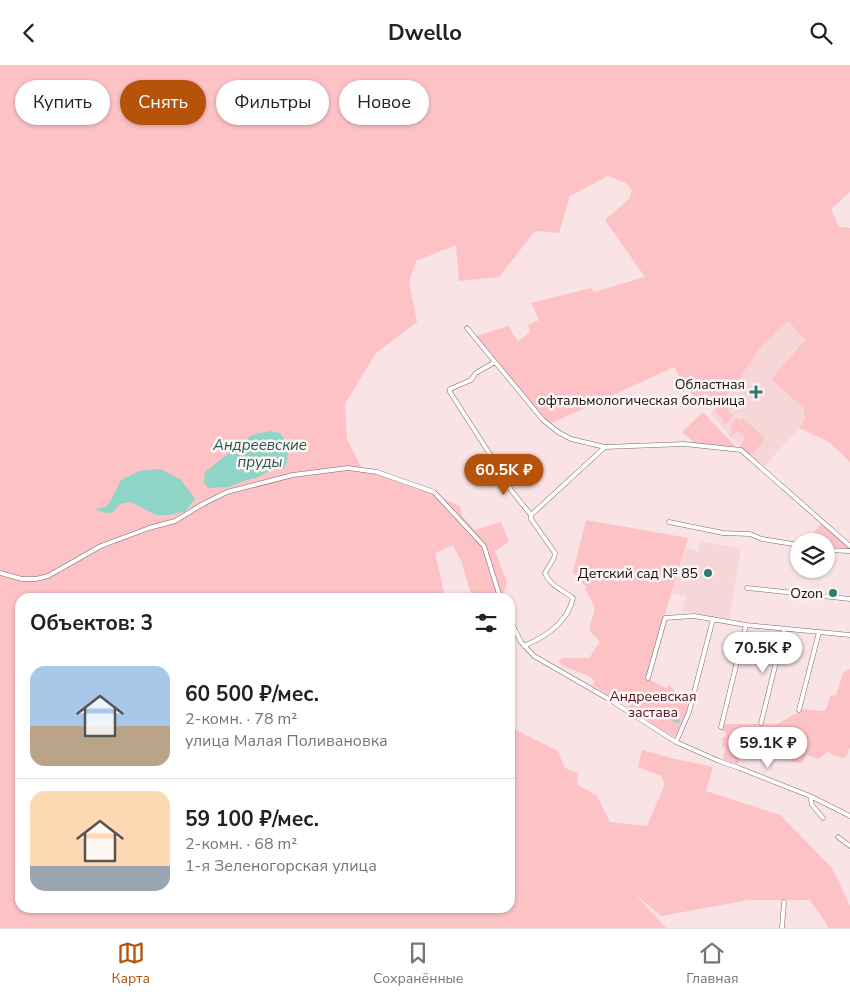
<!DOCTYPE html>
<html lang="ru">
<meta charset="utf-8">
<style>
:root{--surface:#fff;--page:#f2f2f2;--text:#222;--muted:#767676;--line:#e0e0e0;--accent:#b45309}
body{margin:0;font-family:"Nunito Sans",sans-serif;background:var(--page);color:var(--text);height:100vh;display:flex;flex-direction:column;font-size:19px;white-space:nowrap}
*{box-sizing:border-box;margin:0}
p{font-size:16px;color:var(--muted)}
.icon{flex:none;width:28px;height:28px;fill:none;stroke:currentColor;stroke-width:2;stroke-linecap:round;stroke-linejoin:round}
.map{position:relative;flex:1;overflow:hidden}
.panel{position:absolute;left:15px;top:528px;width:500px;height:320px;display:flex;flex-direction:column;background:var(--surface);border-radius:15px;box-shadow:0 1px 4px #0004}
.panel>*{flex:none}
.top-card{position:absolute;left:15px;top:15px;width:500px;height:45px;display:flex;gap:10px}
.buttons{position:absolute;left:790px;top:468px;display:grid;gap:10px}
.buttons a{display:grid;place-items:center;width:45px;height:45px;border-radius:50%;background:var(--surface);box-shadow:0 1px 4px #0004;font-size:25px}
.price{position:absolute;translate:-50% -42px;padding:0 11px;border-radius:18px;background:#fff;color:#222;font-size:16px;line-height:32px;filter:drop-shadow(0 1px 2px #0008)}
.price::after{content:'';position:absolute;left:50%;top:30px;width:15px;height:11px;margin-left:-8px;background:inherit;clip-path:polygon(0 0,100% 0,50% 100%)}
.price.selected{background:var(--accent);color:#fff}
ul{padding:0;list-style:none}
li{display:flex;align-items:center;gap:15px;height:125px;padding:0 15px}
li+li{border-top:1px solid var(--line)}
li span{display:grid;place-items:center;flex:none;width:140px;height:100px;border-radius:15px;color:#555}
li>.icon{margin-inline-start:auto}
span .icon{width:60px;height:60px;fill:#fffc;stroke-width:1}
li b{font-size:21px}
h2{display:flex;justify-content:space-between;align-items:center;height:60px;padding:0 15px;font-size:21px}
.chip{padding:0 18px;border-radius:22px;background:var(--surface);box-shadow:0 1px 4px #0004;font-size:18px;line-height:45px}
.chip.selected{background:var(--accent);color:#fff}
header{display:flex;justify-content:space-between;align-items:center;height:65px;padding:0 15px;background:var(--surface);font-size:22px;font-weight:700}
.menu{display:flex;justify-content:space-around;align-items:center;height:70px;border-top:1px solid var(--line);background:var(--surface);font-size:14px;color:var(--muted)}
.menu a{display:grid;justify-items:center;gap:2px}
.menu .selected{color:var(--accent)}
.map>svg:first-child{display:block}
</style>
<header><svg class="icon" aria-label="back" viewBox="0 0 24 24"><path d="M15 5l-7 7 7 7"/></svg>Dwello<svg class="icon" aria-label="search" viewBox="0 0 24 24"><circle cx="10" cy="10" r="6"/><path d="M15 15l6 6"/></svg></header>
<div class="map">
<svg width="850" height="863" viewBox="0 0 850 863">
<rect width="100%" height="100%" fill="#fae3e4"/>
<path fill="#f6d6d8" d="M787,256l18,18 -34,40 33,30 1,9 -6,10 -35,39 -22,-18 -31,-35 5,-9 43,-56z
M701,476l40,8 -12,70 -47,-8 4,-15 -14,-3 14,-45 12,4z"/>
<path fill="#fcc2c6" d="M0,0h850v127l-19,17 8,18 11,1v234l-21,-20 -30,-14 6,-10 -1,-9 -33,-30 34,-39 -17,-19 -29,28 -25,37 -12,14 6,6 1,6 4,4 -7,8 -4,-2 1,-2 -8,-9 2,-4 -11,-14 -9,6 -14,-15 -9,-17 -124,57 -5,-5 -69,-83 32,-10 10,15 12,-9 -2,-7 11,-5 -8,-17 60,-15 3,4 51,-15 -40,-57 24,-21 3,-9 -6,-7 -18,-7 -38,20 -11,37 -24,-2 -36,46 -40,4 -3,-36 -40,16 -7,21 8,40 -41,31 -31,51 2,35 16,32 48,13 49,22 2,10 13,14 26,-8 8,20 -14,9 12,32 -5,14h-30l-10,-34 -9,-18 -18,8 10,44h-425v310h490v-36l7,-6 -7,5v-143l48,24 7,17 13,5 -1,11 20,12 13,26 37,4 18,-42 -4,-8 -23,-9 4,-17 33,9 38,8 -7,24 74,24 53,54 17,37v22h-22l-2,-5 -16,-23h-62l-87,16 -26,-22 31,34h-666z
M703,347l33,35 -41,-4 -13,-11z
M737,353l3,3 2,-3 23,19 -1,4 -12,13h-3l-9,-8 5,-9 -8,-7 -6,7 -2,-2 4,-5 -3,-3z
M586,455l102,18 -42,140 20,10 3,-3 5,5v2l15,9 -3,12 -11,24 -15,-8 -29,-21 -39,-23 3,-4c-9,-10 -26,-9 -36,-19l3,-4h27l11,-16 -11,-12 6,-22 -10,-19 2,-1 -14,-16z
M821,459l20,16 8,9 -23,-1v-7h-20z
M850,604v78l-4,10 -4,1 -15,-6 -8,7 -12,-4 -6,8 -11,-2v-4l-21,-1 -6,-7 -15,2 -8,4 -2,9 -15,-5 2,-11 -3,-2 1,-9h3v-5l-6,-2 4,-6h53l27,-15 20,2 3,-4 3,-11 6,-1 7,-22z"/>
<path fill="#8ed4c7" d="M270,366l10,2c8,11 10,24 4,36l-12,1 -16,8 -13,3 -14,6 -21,1 -4,-5 1,-11 47,-37z
M160,404l21,11 14,19 -10,12 -15,4h-14l-25,-13 -11,2c-9,12 -12,11 -25,5l10,-2 5,-5 11,-22 18,-9z
M669,645h4l5,4 2,6 -1,3c-6,-1 -10,-5 -12,-11z"/>
<g fill="none" stroke-linecap="round" stroke-linejoin="round">
<g stroke="#7b6869" stroke-width="5">
<path id="minor" d="M467,263l76,92 15,12 13,7 34,8 79,-3 57,6 109,96
M495,297l-19,11 -5,7 -21,9v3l43,67 18,31 20,25v4l24,34 -1,5 -9,15c4,12 18,17 28,25 -5,24 -28,39 -49,48
M531,450l74,-68
M669,457l54,11 27,1 12,5 37,6
M826,485l24,1
M0,508l22,6h14l12,-3 53,-30 48,-18 26,-7 28,-17 24,-12 66,-17 55,-7 29,4 57,20 50,54 16,51
M747,523l103,11
M510,555l11,22 13,14 73,42 69,44 43,19 20,7 71,28 40,20
M648,613l17,-60 29,-2 52,9 104,10
M799,645l20,-78
M761,658l23,-93
M721,662l25,-102
M676,677l13,-30 24,-93
M810,731l2,9 11,13
M838,772l12,9
M782,863l2,-26"/>
</g>
<use href="#minor" stroke="#fff" stroke-width="4"/>
</g>
<g fill="#33796e" stroke="#fdf4f4" stroke-width="2">
<path d="M753.5 319.5h5v5h5v5h-5v5h-5v-5h-5v-5h5z"/>
<circle cx="708" cy="508" r="5"/>
<circle cx="833" cy="528" r="5"/>
</g>
<g text-anchor="middle" dominant-baseline="central" stroke-width="5" stroke-linejoin="round" paint-order="stroke">
<g font-size="14" fill="#191212" stroke="#fdf4f4" text-anchor="end">
<text x="745" y="319">Областная<tspan x="745" dy="16">офтальмологическая больница</tspan></text>
<text x="698" y="508">Детский сад № 85</text>
<text x="823" y="528">Ozon</text>
</g>
<g font-size="14" fill="#540d1d" stroke="#fdf4f4">
<text x="653" y="631">Андреевская<tspan x="653" dy="16">застава</tspan></text>
</g>
<g font-size="15" font-style="italic" fill="#1e5850" stroke="#fdf4f4">
<text x="260" y="380">Андреевские<tspan x="260" dy="17">пруды</tspan></text>
</g>
</g>
</svg>
<div class="buttons">
<a><svg class="icon" aria-label="layers" viewBox="0 0 24 24"><path d="M12 4l9 5-9 5-9-5zM3 14l9 5 9-5"/></svg></a>
</div>
<b class="price selected" style="left:504px;top:431px">60.5K ₽</b>
<b class="price" style="left:763px;top:609px">70.5K ₽</b>
<b class="price" style="left:768px;top:704px">59.1K ₽</b>
<div class="top-card">
<a class="chip">Купить</a>
<a class="chip selected">Снять</a>
<a class="chip">Фильтры</a>
<a class="chip">Новое</a>
</div>
<section class="panel">
<h2>Объектов: 3<svg class="icon" aria-label="filters" viewBox="0 0 24 24"><path d="M4 7h16M4 17h16"/><circle cx="9" cy="7" r="2"/><circle cx="15" cy="17" r="2"/></svg></h2>
<ul>
<li><span style="background:linear-gradient(#a9c7e8 60%,#b9a48a 0)"><svg class="icon" aria-label="home" viewBox="0 0 24 24"><path d="M3 11l9-7 9 7M6 9v11h12V9"/></svg></span><div><b>60 500 ₽/мес.</b><p>2-комн. · 78 m²</p><p>улица Малая Поливановка</p></div></li>
<li><span style="background:linear-gradient(#ffd9b3 75%,#9aa5b1 0)"><svg class="icon" aria-label="home" viewBox="0 0 24 24"><path d="M3 11l9-7 9 7M6 9v11h12V9"/></svg></span><div><b>59 100 ₽/мес.</b><p>2-комн. · 68 m²</p><p>1-я Зеленогорская улица</p></div></li>
</ul>
</section>
</div>
<nav class="menu">
<a class="selected"><svg class="icon" aria-label="map" viewBox="0 0 24 24"><path d="M3 6l6-2 6 2 6-2v14l-6 2-6-2-6 2zM9 4v14M15 6v14"/></svg>Карта</a>
<a><svg class="icon" aria-label="saved" viewBox="0 0 24 24"><path d="M7 4h10v16l-5-4-5 4z"/></svg>Сохранённые</a>
<a><svg class="icon" aria-label="home" viewBox="0 0 24 24"><path d="M3 11l9-7 9 7M6 9v11h12V9"/></svg>Главная</a>
</nav>
